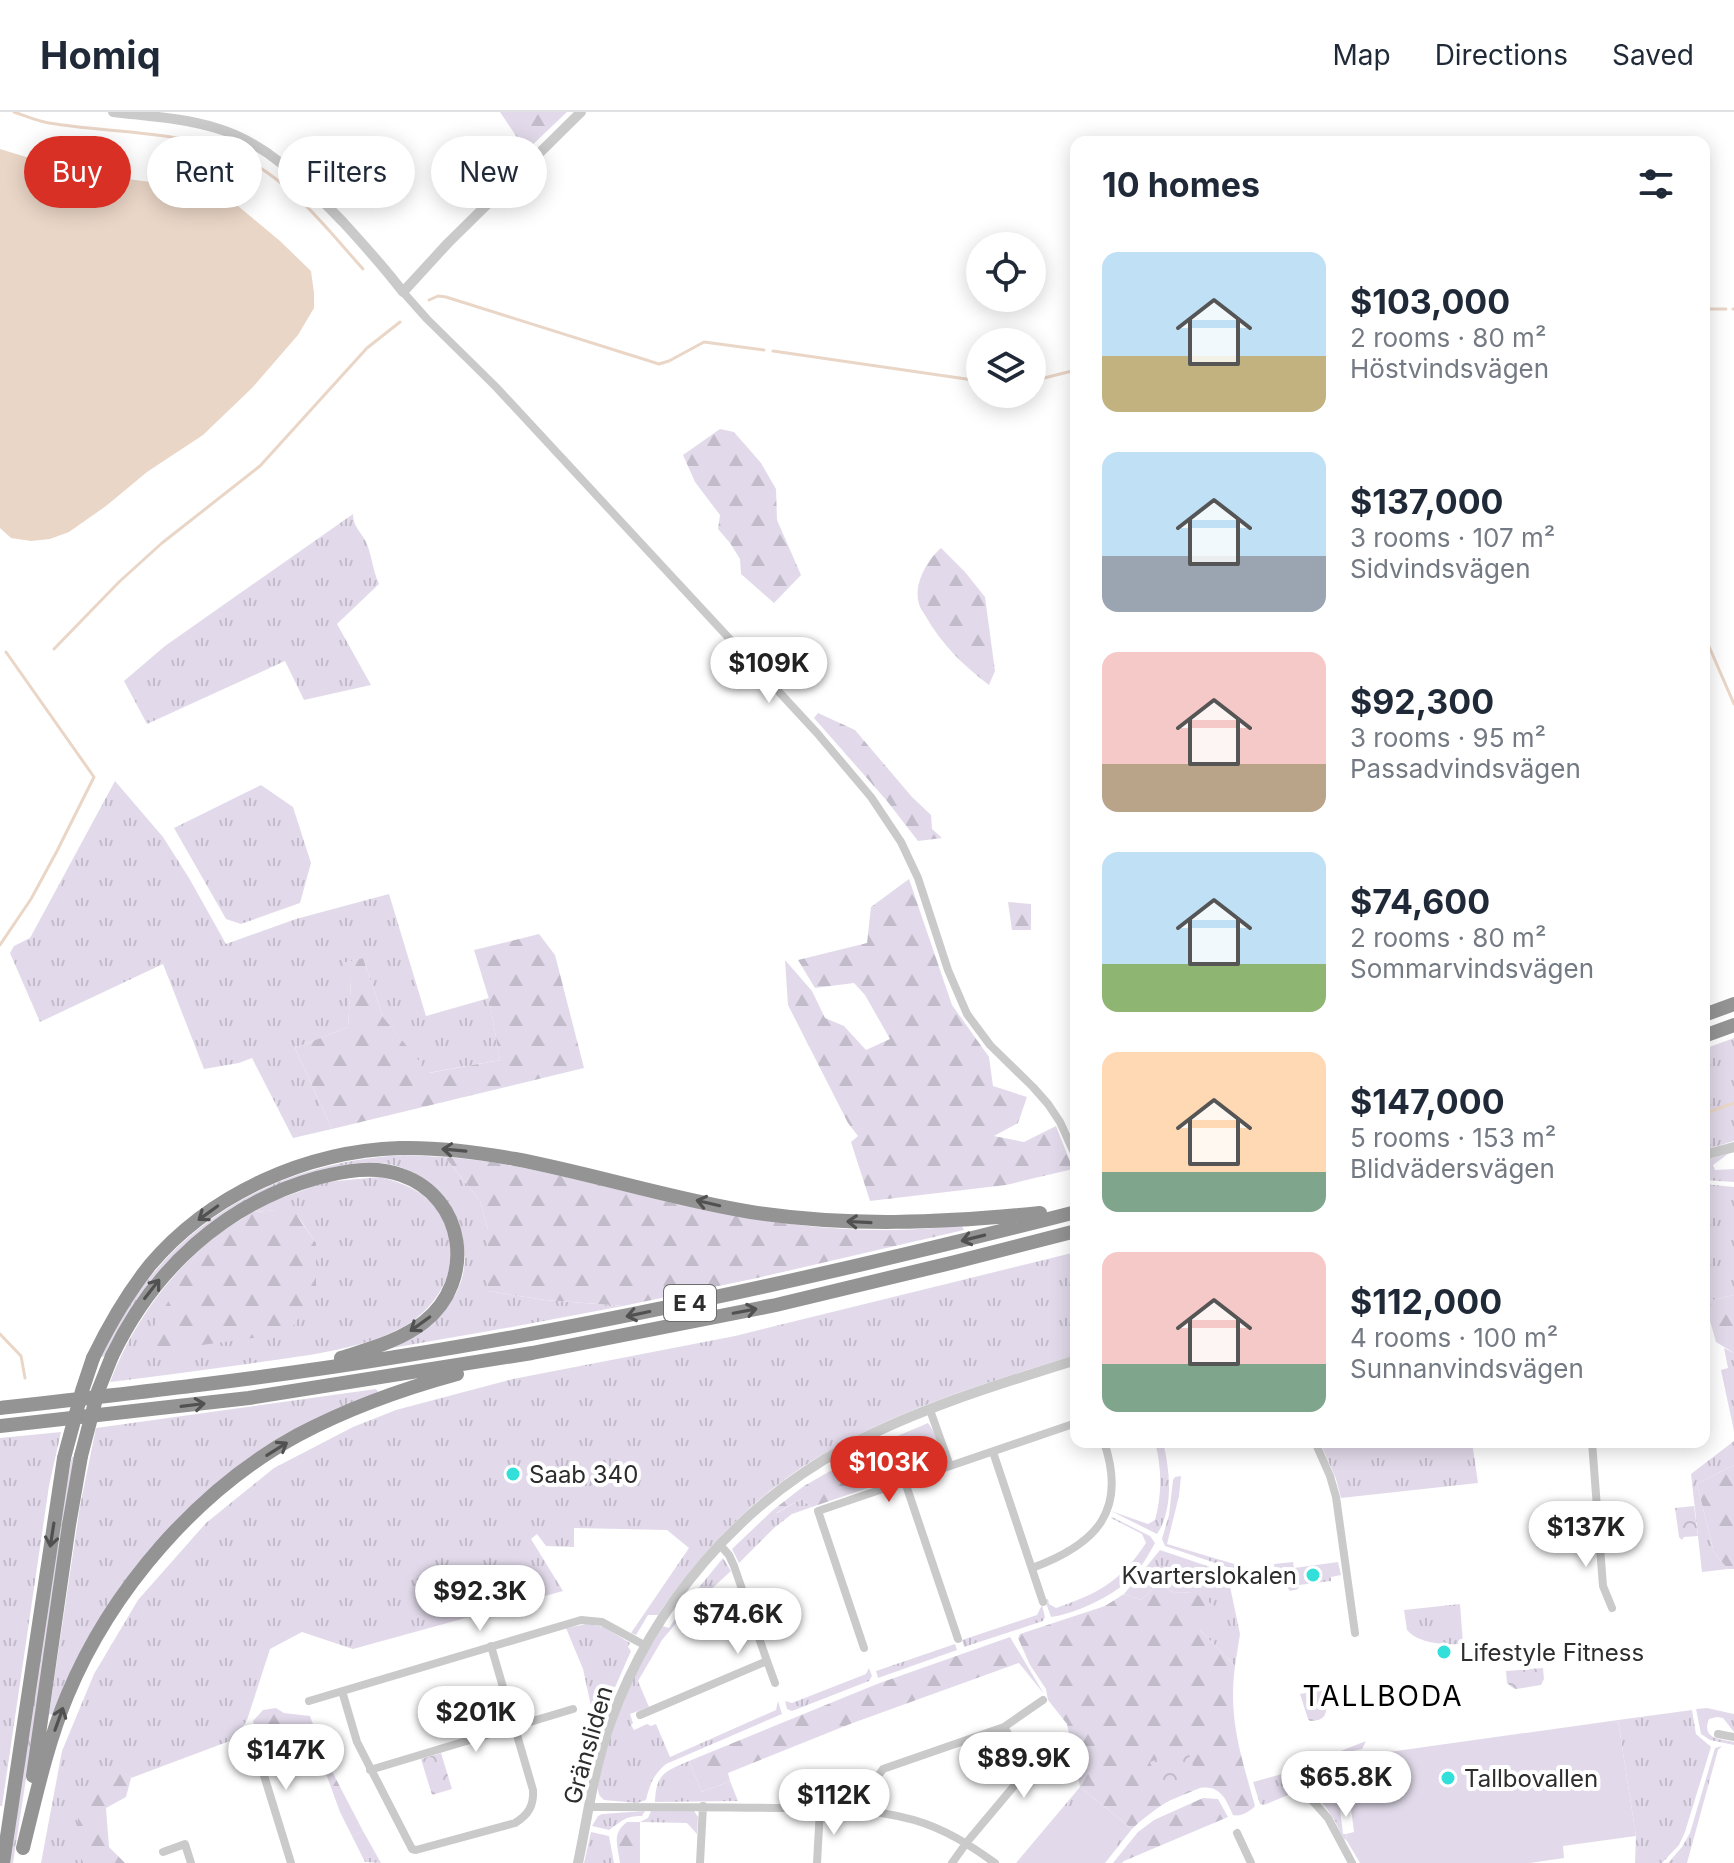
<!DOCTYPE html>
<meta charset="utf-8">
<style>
:root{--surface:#fff;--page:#f6f6f7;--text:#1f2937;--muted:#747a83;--line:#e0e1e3;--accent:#d93025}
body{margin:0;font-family:Inter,sans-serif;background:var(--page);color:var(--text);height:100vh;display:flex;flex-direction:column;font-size:30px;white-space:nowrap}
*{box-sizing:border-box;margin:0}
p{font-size:26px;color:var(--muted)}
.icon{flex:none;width:44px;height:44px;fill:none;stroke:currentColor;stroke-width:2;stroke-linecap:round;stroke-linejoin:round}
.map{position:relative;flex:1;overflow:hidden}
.drawer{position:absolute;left:1070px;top:24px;width:640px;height:1312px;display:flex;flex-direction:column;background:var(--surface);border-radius:16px;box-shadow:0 4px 20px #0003}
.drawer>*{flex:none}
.top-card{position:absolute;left:24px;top:24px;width:760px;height:72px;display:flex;gap:16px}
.fabs{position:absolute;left:966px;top:120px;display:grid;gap:16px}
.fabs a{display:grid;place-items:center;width:80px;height:80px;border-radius:50%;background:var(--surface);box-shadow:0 4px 20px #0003;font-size:40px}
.price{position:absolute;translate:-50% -68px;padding:0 18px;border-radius:28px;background:#fff;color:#222;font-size:26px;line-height:52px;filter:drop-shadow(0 2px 4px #0008)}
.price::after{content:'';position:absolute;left:50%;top:48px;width:24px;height:18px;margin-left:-12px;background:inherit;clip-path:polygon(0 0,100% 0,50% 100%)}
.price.active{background:var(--accent);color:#fff}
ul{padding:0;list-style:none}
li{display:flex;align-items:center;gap:24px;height:200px;padding:0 32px}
li span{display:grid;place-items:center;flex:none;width:224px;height:160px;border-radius:16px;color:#555}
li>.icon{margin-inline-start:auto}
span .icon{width:96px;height:96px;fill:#fffc;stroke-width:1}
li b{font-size:34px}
h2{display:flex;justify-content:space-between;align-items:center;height:96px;padding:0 32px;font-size:34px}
.tag{padding:0 28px;border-radius:36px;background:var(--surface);box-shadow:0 4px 20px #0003;font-size:28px;line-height:72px}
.tag.active{background:var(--accent);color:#fff}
header{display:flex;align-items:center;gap:48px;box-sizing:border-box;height:112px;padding:0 40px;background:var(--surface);border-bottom:2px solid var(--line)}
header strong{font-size:38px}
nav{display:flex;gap:44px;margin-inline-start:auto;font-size:28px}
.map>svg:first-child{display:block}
</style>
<header>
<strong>Homiq</strong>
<nav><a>Map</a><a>Directions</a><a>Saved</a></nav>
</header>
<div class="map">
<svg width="1734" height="1751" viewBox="0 0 1734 1751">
<defs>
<pattern id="grass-tufts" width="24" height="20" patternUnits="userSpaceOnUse" patternTransform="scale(2)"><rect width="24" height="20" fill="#e2daea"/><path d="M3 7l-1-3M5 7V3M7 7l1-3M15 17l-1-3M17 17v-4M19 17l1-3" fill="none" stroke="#c2bbc9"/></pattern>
<pattern id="forest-firs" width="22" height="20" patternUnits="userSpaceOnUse" patternTransform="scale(2)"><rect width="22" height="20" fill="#e2daea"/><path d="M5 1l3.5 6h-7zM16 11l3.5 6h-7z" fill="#c2bbc9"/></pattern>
<pattern id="park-crowns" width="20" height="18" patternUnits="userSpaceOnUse" patternTransform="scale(2)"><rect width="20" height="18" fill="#e2daea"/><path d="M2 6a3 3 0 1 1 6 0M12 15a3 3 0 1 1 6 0" fill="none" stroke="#c2bbc9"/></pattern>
</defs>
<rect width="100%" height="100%" fill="#fff"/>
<path fill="url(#grass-tufts)" d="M353,402c0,14 9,18 14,30 5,13 6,27 12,40l-42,40 34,61 -67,15 -19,-39 -138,63 -23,-43 41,-35z
M115,669l48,56 26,41 37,66 70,-25 93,-25 37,122 63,-18 11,62 -72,13 -45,-56 -20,-59 -19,5 7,19 -3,45 -53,21 37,81 -39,9 -41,-80 -13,5 -35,6 -41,-105 -123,58 -30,-69 4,-7 16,-8z
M261,673l32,22 18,56 -11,40 -59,21 -15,-5 -52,-91z
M1734,926v103l-30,9v-101z
M1728,1042l-15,11 2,5 19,-1v13l-30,-2v-20z
M404,1043l41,2 35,44 8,29v61l57,9 78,6 -111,21 -120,21c14,-11 44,-28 54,-40 46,-54 1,-140 -66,-145 -15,-1 -34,0 -49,5 -16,4 -33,16 -48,24 -22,11 -43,23 -65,34 -9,4 -19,8 -27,14 -8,5 -15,14 -22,21 -27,28 -45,62 -63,95l-5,1c8,-16 16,-33 26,-48 62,-98 163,-148 277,-154z
M379,1065c35,8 60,22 70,59 10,37 -15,74 -46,91 -43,23 -95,28 -142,35 -50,7 -101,14 -151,20 20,-52 49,-94 89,-132l-25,43 142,-50c-25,-37 -18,-34 -63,-31l20,-11 53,-19z
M1704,1072l30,3v108l-30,7z
M1076,1140v103c-85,26 -172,52 -249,97 -69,39 -125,98 -169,163h-10l-12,20 -5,-2 58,-85 -22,-18 -93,-2v19l-28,-1 -9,-12 -6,5 32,52 -210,58 -51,-17 -32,17 -23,71 -12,19 -104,39 -13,-11 -37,91 3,5h-43l21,-112 32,-77 44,-74 68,-77 68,-55 79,-41 43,-17 117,-31 222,-43z
M1724,1236l10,5v78l-13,-61 7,-2z
M376,1277l3,4 -30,11 -178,123 -32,35 -27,37 -29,48 -30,68 -4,-1 31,-208 16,-78z
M928,1311c7,9 14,27 13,39l-73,26 -3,-9 26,-9 -1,-17 -18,-6z
M61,1320l-12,54 -47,320h-2v-368z
M1734,1329v24l-37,19 17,69 14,16 -26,3 -11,-98z
M1155,1330h8c7,28 11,67 -6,92l-46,-23 37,13 7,-4c7,-26 7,-51 0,-78z
M1320,1330h152l6,41 -137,15 -5,-19z
M76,1344l-63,407h-4l54,-362 9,-44z
M1181,1364l-2,20 -12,48 84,25 18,-2 -1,3 -16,3 -10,-1 -77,-26 -3,-7 7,-24 4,-35 2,-3z
M801,1387l11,8 -20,7 -18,14 -35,35 -7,-14 41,-39 4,3z
M1112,1405l38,19 5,7c-7,13 -14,25 -25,36 -17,17 -55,35 -79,38l-6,-17 3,-1 1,5 7,4c43,-15 64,-26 90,-65l-4,-9 -31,-16z
M1160,1438l62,21 6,6 12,57 -5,32 -35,-36 -7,-38 -19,1 -15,-10 -18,17 -17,-6z
M723,1446l8,13 -48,44 -21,25 -24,41 11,26 -19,7 3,9 -2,2 3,5 13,-6 4,2 5,-2 14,33 106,-47 2,-9 4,13 -116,50c-13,11 -16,20 -20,36l-9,3 -33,-3c-4,-4 -5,-4 -6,-10 -1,-6 2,-13 3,-19 11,-51 34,-101 62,-145l6,2 14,-21z
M1293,1450l1,6 44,-6 3,13 -10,2v4l-32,4 -1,4 -8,2 -15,-20 -1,-7z
M1460,1492l3,40c-18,1 -44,0 -56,-14l-3,-20z
M1042,1493l3,12 -2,4 -79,26 -2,-7 75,-25z
M587,1512l17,3 26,16 -2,4 3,4 -29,66 -21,82 -4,2h-3l19,-86 -10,-46 -17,-41z
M955,1532l2,6 -79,28 -2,-7z
M869,1556l3,8 -3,5 -77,30 -5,-2 -2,-8 7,2 74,-29z
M1707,1596l27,6v18l-11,-14 -6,-1 -8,2c-8,20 11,20 25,23v3l-24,-5 -9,-6 -5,-25z
M1692,1598l4,24 15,13 -26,85 -6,13 -17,18h-27l1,-27 -18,-116z
M1366,1629l-4,8c-28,5 -36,23 -53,43l-4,1 -9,-2 -6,-20z
M1722,1634l-4,4 -31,113h-19l14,-16 8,-14 25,-85z
M1346,1646l-5,42 -2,1 4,33h3l1,7 -4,-3 -8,-17 -10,-15 -10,-10v-3l24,-30z
M689,1649l13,31 28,-11 8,20 -83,1c1,-28 10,-31 34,-41z
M1286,1661l5,16 -3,6 -24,10 -4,-1 -7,-22z
M1080,1675l52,42 -27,34h-89z
M645,1699l-3,5c-18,0 -19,5 -33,14l-17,-4 6,-10 4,-2z
M651,1699h43l4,6 -1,17 -10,-11 -47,-1 8,-4z
M363,1719l18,32 -16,-1 -13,-26z
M591,1720l18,4 5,27h-30z"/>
<path fill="url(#forest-firs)" d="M500,0h67l-41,39z
M720,317l14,3 27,31 15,26 1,31 24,55 -27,28 -33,-29 -1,-15 -10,-16 -12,-14 2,-14 -25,-33 -12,-27z
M941,436l24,24 20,25 10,74 -6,14c-26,-20 -48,-41 -64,-70 -2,-3 -5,-7 -6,-11 -6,-19 8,-44 22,-56z
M818,601l37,17 57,67 19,18 1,14 10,9 -24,3 -31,-40 -73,-83z
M909,767l43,126 37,52 4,29 34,11 -9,26 -24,13 30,6 32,-16 17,43 -67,16 -136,16 -19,-59 7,-6 -10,-13 -60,-118 -3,-45 27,31 13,27 19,8 22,24 24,-11 -25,-44 -11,-12 -39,5 -17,-28 69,-17 4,-36z
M1008,790l23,2v26h-19z
M539,822l16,21 29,113 -252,61 -37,-81 53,-21 3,-45 -8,-19 20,-5 20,59 46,56 71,-13 -11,-61 -15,-49z
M445,1045c87,6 171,35 257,52 63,13 128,22 193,21 23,0 45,-3 67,-4l2,4 -207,48 -134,28 -78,-6 -57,-9v-61l-8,-29z
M288,1097l8,5 20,29v52l-28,38 -151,21 62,-104 25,-20 29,-18z
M1734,1183v58l-18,-11 -8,-28v-13z
M872,1335l18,6 1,17 -26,9 3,9 -56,19 -11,-8 -25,14 -3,-3 31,-24z
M1734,1353v104h-6l-14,-16 -17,-69z
M1159,1471l15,10 19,-1 25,16 -3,13 -15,9 35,36c-7,54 6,89 20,140 -4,5 -14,11 -22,9 -3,-6 -7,-17 -13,-22 -21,-20 -72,21 -88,36l-52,-42 -13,-63 -19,-24 -2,-11 -16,-24 -12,-27 2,-4 85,-28 19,-12 17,6z
M1010,1525l34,57 -25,-31 -169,61 -122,49 2,8 -28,11 -13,-31 188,-77z
M276,1596l8,5 26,3 13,38 40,77 -11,5 -12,-24 -31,-85 -50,15 -6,-21 10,-11z
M118,1654l13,12 -5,19 -20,11 3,39 16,16h-41l-3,-5 -3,-38 2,-27 14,-15z
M1203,1686l15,1 10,18 -104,44 -2,2h-9l25,-31 16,-12z
M627,1710h13v41h-20c-2,-17 -9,-29 7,-41z"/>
<path fill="url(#park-crowns)" d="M1694,1394l4,30 -14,1 -2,3 -3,-3 -4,-29z
M1543,1556l1,11 -3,6 -25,4 -3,-1 -6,-5 -1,-12z
M1324,1578c2,15 8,31 -14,31l-2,-2 -8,-25z
M1187,1636l13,40 -34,14 -16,-40z
M441,1641l11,36 -20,6 -11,-36z"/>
<path fill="#e2daea" d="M1178,1458l33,5 -2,16 -33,-5z
M1618,1608l18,116 -73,10 1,12 -34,5h-170l-13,-22 -1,-7 8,-2 -4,-32h-9l5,-42z
M1087,1686l40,33 -26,32h-68z"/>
<path fill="#ead6c7" d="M0,37l75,23 83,11 74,18 48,40 31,30 3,22v15l-16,27 -46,53 -49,47 -56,37 -41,34 -37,26 -19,7 -19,2 -20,-3 -11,-10z"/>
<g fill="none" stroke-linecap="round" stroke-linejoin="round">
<path stroke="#ead6c7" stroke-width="3" d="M14,0c12,4 23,9 35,11 65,11 138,6 198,37 47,25 81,70 116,109
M429,188l9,-4 8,1 213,67 10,-3 35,-19 60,8
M1704,197h22
M1733,197h1
M773,239l207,30
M1032,269l44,-11
M1704,523l30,69
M54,537l65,-67 43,-39 98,-77 107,-118 33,-26
M0,833l31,-46 26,-48 37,-74 -88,-125
M1704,1002l30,-11
M0,1222l21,22 4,22"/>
<path stroke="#cacaca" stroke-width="8" d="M403,180l24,27 69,68 321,346 54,64 30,45 17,36 30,92 19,44 23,31 43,42 15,17 12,18 16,35
M930,1298l20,56
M1315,1330l15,34 6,21 19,136
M1592,1330l11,144 9,22
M993,1340l50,150
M905,1370l53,157
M1032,1456c63,-23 96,-56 72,-126
M864,1536l-46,-137 258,-88
M767,1549l8,22
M342,1579l15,51 55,107 4,1 99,-27c13,-8 19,-17 18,-33l-42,-144
M309,1589l272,-81 21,2 44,24
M640,1603l127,-54 -33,-95 -5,-11 -9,-10
M250,1618l41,133
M1718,1622l16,3
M370,1658l203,-61
M1311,1687l17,19 24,45
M589,1695c62,0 123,0 185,1 47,0 95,-1 140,12 31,9 56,25 81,43
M872,1699l6,-35 5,-7 121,-42 39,-27
M1237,1721l14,30
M163,1740l22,-8 6,19
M700,1751l3,-57
M817,1751l3,-54
M952,1751l15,-21 57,-68 2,-8 -1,-4 -21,-35"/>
<path stroke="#cacaca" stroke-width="10" d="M113,0c34,4 70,6 103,16 52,15 90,56 127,94 21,23 41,45 60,70l45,-49 133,-131
M1704,1043l30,-8
M578,1751c10,-48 16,-96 33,-142 42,-116 128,-217 237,-275 72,-38 151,-62 228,-86"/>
<path stroke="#949494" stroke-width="14" d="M1704,903l30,-11
M1704,924l30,-11
M112,1244c41,-86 112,-152 205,-178 27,-7 57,-13 84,-3 64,22 76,105 23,147 -24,19 -55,27 -83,36
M93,1246c16,-33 34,-64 57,-93 61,-72 157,-114 250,-117 39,-1 77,4 115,11 79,15 156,40 236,53 96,15 192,11 289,1
M0,1296c134,-15 269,-30 402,-52 227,-36 451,-87 674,-144
M0,1314l249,-28 283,-45 244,-48 179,-43 121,-31
M33,1664l36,-251 12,-69
M23,1736c13,-52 24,-104 44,-152 44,-106 130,-206 231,-261 51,-27 104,-46 159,-61
M3,1751l61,-405"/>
<path stroke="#949494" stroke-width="14" d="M81,1344l17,-65 14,-35
M64,1346l18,-67 11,-33"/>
</g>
<defs><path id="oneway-shaft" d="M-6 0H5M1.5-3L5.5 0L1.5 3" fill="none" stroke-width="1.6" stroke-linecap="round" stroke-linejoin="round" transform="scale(2)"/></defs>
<g stroke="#515151">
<use href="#oneway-shaft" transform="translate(454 1038) rotate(-175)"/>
<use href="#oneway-shaft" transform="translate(708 1091) rotate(-167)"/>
<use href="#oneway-shaft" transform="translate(208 1101) rotate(144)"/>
<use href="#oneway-shaft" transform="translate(859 1110) rotate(-177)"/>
<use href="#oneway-shaft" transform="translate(973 1126) rotate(166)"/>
<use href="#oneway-shaft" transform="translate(152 1177) rotate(-52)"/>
<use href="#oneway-shaft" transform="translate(745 1199) rotate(-11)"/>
<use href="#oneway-shaft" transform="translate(638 1202) rotate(168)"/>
<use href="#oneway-shaft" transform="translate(420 1212) rotate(144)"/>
<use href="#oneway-shaft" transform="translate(193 1293) rotate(-7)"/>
<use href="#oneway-shaft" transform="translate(277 1337) rotate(-32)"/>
<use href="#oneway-shaft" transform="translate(52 1423) rotate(99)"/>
<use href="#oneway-shaft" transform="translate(59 1607) rotate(-70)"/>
</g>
<g fill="#32e0d9" stroke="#fff" stroke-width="3">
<circle cx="513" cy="1362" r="8"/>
<circle cx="1313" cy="1463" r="8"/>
<circle cx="1444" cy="1540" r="8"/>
<circle cx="1448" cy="1666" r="8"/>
</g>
<g text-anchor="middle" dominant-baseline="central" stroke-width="8" stroke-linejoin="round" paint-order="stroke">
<rect fill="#fff" stroke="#6c6c6c" stroke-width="2" x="664" y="1173" width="52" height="36" rx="6"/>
<g font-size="22" font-weight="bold" fill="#2d2d2d">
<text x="690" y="1191">E 4</text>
</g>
<g font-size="24" fill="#2d2d2d" stroke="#fff" text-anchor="start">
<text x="529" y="1362">Saab 340</text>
<text x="1297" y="1463" text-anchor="end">Kvarterslokalen</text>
<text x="1460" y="1540">Lifestyle Fitness</text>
<text x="1464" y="1666">Tallbovallen</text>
</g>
<g font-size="24" fill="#2d2d2d" stroke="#fff">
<text transform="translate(588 1633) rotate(-74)">Gränsliden</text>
</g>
<g font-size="28" letter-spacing="2" fill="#000" stroke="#fff">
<text x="1383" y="1584">TALLBODA</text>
</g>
</g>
</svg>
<div class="fabs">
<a><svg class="icon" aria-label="locate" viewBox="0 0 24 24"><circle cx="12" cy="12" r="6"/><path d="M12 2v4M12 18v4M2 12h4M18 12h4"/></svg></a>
<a><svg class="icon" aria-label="layers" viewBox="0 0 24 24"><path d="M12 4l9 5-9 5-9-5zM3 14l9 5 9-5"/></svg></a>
</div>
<b class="price" style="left:769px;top:593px">$109K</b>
<b class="price active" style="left:889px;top:1392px">$103K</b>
<b class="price" style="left:1586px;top:1457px">$137K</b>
<b class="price" style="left:480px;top:1521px">$92.3K</b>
<b class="price" style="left:738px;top:1544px">$74.6K</b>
<b class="price" style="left:476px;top:1642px">$201K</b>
<b class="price" style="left:286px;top:1680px">$147K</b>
<b class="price" style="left:1024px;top:1688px">$89.9K</b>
<b class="price" style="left:1346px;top:1707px">$65.8K</b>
<b class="price" style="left:834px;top:1725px">$112K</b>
<div class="top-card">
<a class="tag active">Buy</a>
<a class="tag">Rent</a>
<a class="tag">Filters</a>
<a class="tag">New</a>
</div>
<section class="drawer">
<h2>10 homes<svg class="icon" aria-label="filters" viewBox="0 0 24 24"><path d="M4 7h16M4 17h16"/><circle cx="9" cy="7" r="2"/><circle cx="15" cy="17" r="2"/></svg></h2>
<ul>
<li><span style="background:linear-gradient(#bfe0f5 65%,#c2b280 0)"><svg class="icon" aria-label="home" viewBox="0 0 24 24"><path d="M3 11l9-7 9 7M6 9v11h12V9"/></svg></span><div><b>$103,000</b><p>2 rooms · 80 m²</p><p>Höstvindsvägen</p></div></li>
<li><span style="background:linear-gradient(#bfe0f5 65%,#9aa5b1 0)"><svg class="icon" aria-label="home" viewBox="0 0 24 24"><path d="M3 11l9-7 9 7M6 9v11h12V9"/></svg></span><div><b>$137,000</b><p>3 rooms · 107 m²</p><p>Sidvindsvägen</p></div></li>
<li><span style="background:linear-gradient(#f6c9c9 70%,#b9a48a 0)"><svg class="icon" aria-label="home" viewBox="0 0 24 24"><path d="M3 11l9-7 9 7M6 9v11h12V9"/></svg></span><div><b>$92,300</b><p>3 rooms · 95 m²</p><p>Passadvindsvägen</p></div></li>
<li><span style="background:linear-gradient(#bfe0f5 70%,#8fb573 0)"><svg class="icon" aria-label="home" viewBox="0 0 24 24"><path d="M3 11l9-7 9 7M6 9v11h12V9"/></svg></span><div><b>$74,600</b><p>2 rooms · 80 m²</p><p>Sommarvindsvägen</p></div></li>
<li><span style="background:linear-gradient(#ffd9b3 75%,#7fa58c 0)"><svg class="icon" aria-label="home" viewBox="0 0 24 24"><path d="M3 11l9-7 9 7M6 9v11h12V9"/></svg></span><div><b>$147,000</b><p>5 rooms · 153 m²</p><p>Blidvädersvägen</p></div></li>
<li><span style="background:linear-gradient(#f6c9c9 70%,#7fa58c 0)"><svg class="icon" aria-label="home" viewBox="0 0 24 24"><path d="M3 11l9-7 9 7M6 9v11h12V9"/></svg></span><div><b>$112,000</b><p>4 rooms · 100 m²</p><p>Sunnanvindsvägen</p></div></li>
</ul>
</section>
</div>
